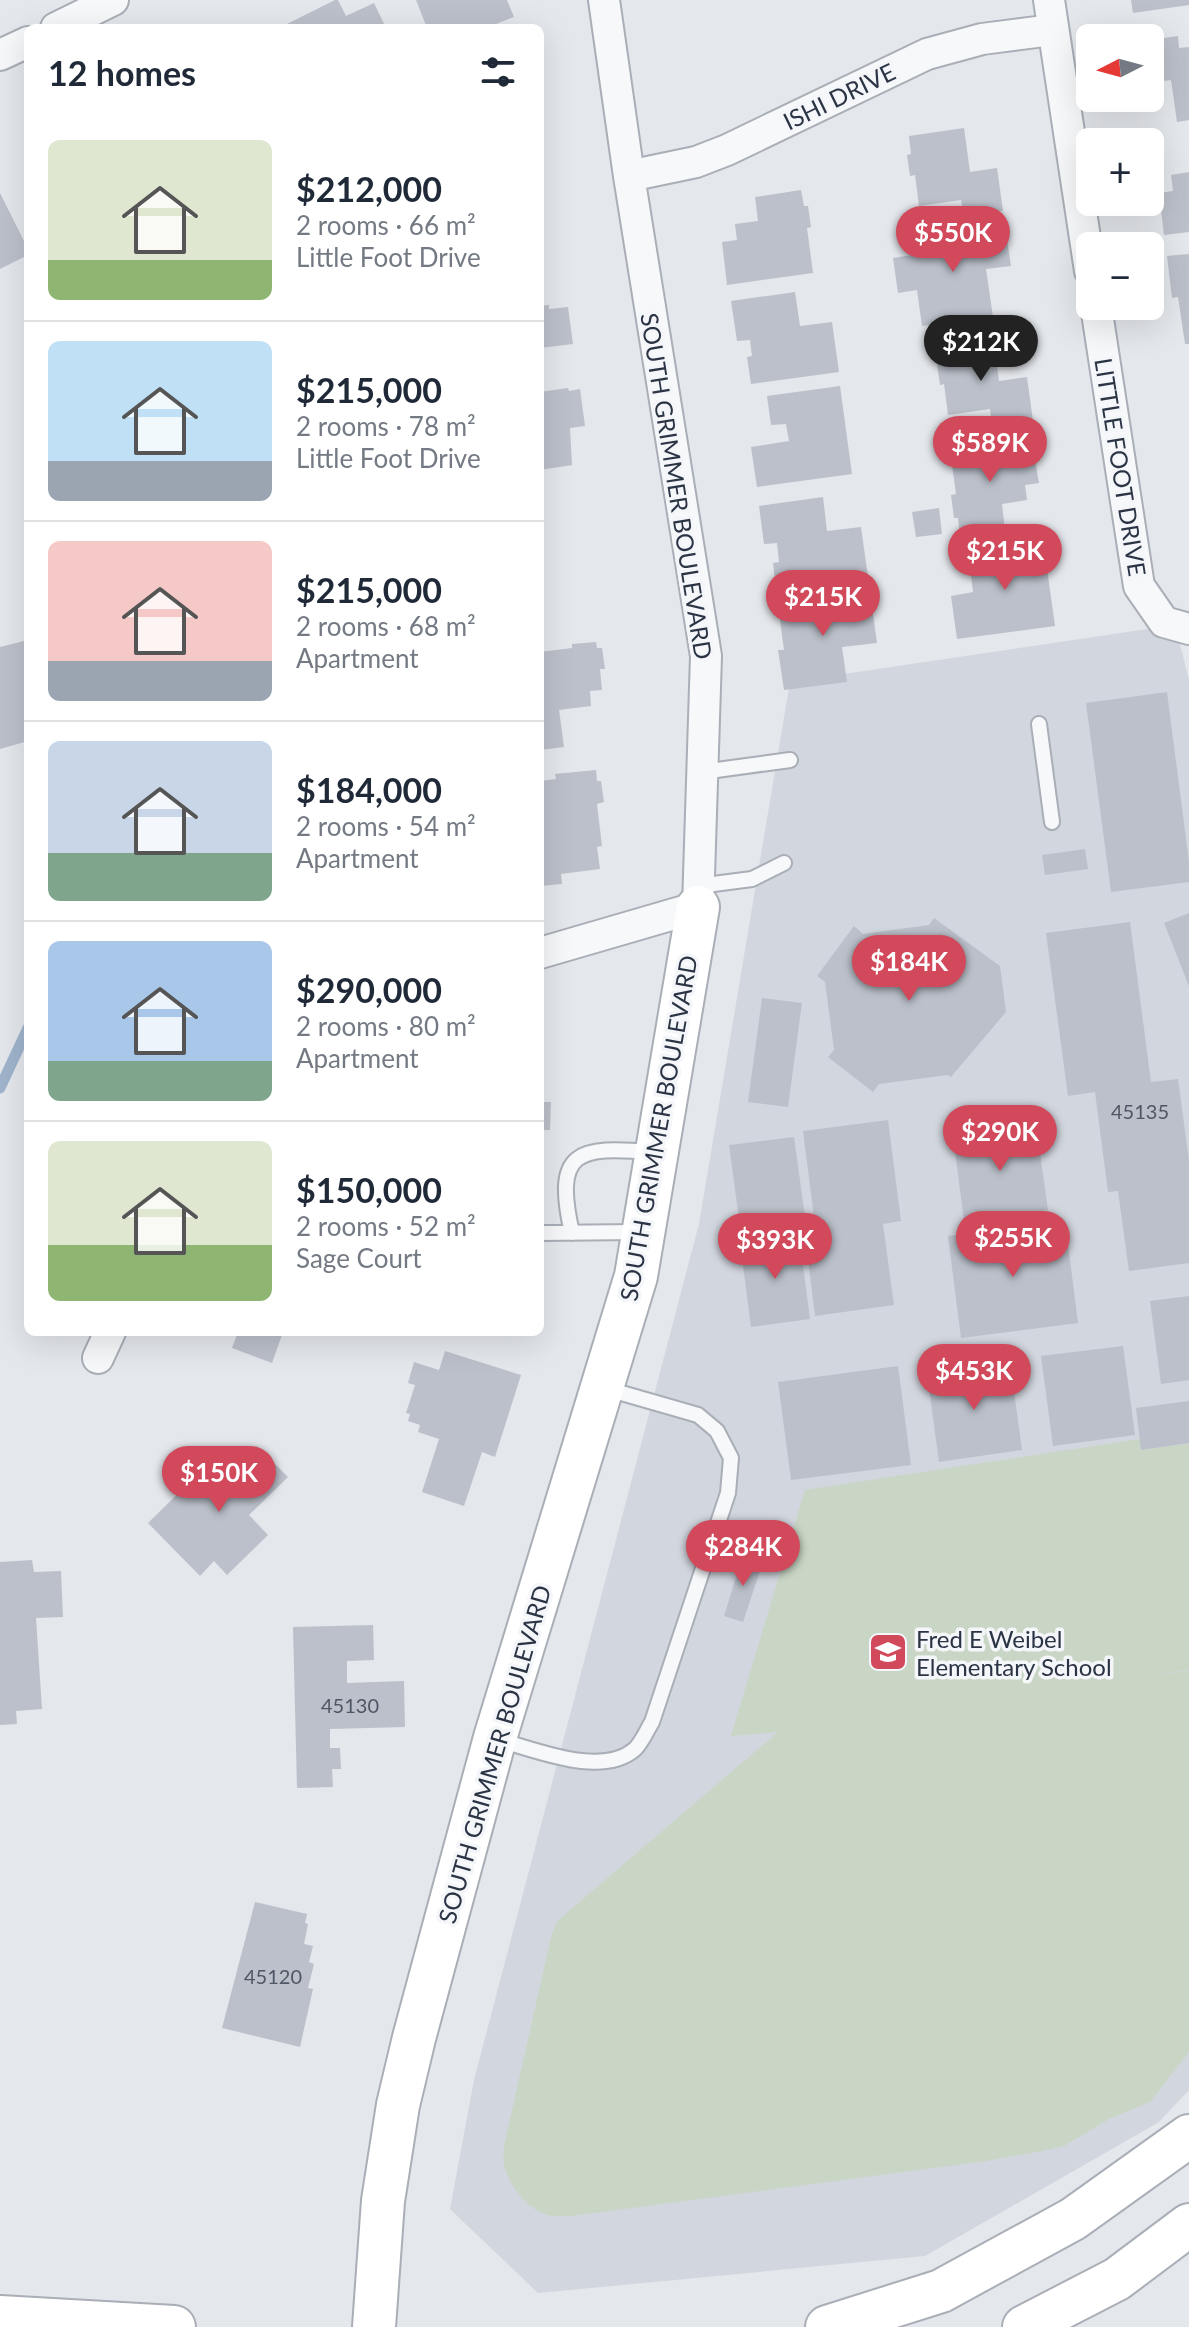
<!DOCTYPE html>
<meta charset="utf-8">
<style>
:root{--surface:#fff;--page:#f2f2f3;--text:#1f2937;--muted:#747a83;--line:#e0e1e3;--accent:#d1495b}
body{margin:0;font-family:Lato,sans-serif;background:var(--page);color:var(--text);height:100vh;display:flex;flex-direction:column;font-size:30px;white-space:nowrap}
*{box-sizing:border-box;margin:0}
p{font-size:26px;color:var(--muted)}
.icon{flex:none;width:44px;height:44px;fill:none;stroke:currentColor;stroke-width:2;stroke-linecap:round;stroke-linejoin:round}
.map{position:relative;flex:1;overflow:hidden}
.details{position:absolute;left:24px;top:24px;width:520px;height:1312px;display:flex;flex-direction:column;background:var(--surface);border-radius:12px;box-shadow:0 8px 32px #0002}
.details>*{flex:none}
.needle{width:52px;rotate:264deg}
.buttons{position:absolute;left:1076px;top:24px;display:grid;gap:16px}
.buttons a{display:grid;place-items:center;width:88px;height:88px;border-radius:12px;background:var(--surface);box-shadow:0 8px 32px #0002;font-size:40px}
.price{position:absolute;translate:-50% -68px;padding:0 18px;border-radius:28px;background:var(--accent);color:#fff;font-size:26px;line-height:52px;filter:drop-shadow(0 2px 4px #0008)}
.price::after{content:'';position:absolute;left:50%;top:48px;width:24px;height:18px;margin-left:-12px;background:inherit;clip-path:polygon(0 0,100% 0,50% 100%)}
.price.selected{background:#222;color:#fff}
ul{padding:0;list-style:none}
li{display:flex;align-items:center;gap:24px;height:200px;padding:0 24px}
li+li{border-top:2px solid var(--line)}
li span{display:grid;place-items:center;flex:none;width:224px;height:160px;border-radius:12px;color:#555}
li>.icon{margin-inline-start:auto}
span .icon{width:96px;height:96px;fill:#fffc;stroke-width:1}
li b{font-size:34px}
h2{display:flex;justify-content:space-between;align-items:center;height:96px;padding:0 24px;font-size:34px}
.map>svg:first-child{display:block}
</style>
<div class="map">
<svg width="1189" height="2327" viewBox="0 0 1189 2327">
<rect width="100%" height="100%" fill="#e4e7ec"/>
<path fill="#d2d6de" d="M1175,625l14,55v1410l-30,32 -234,134 -387,37 -88,-84 24,-129 225,-856 91,-542z"/>
<path fill="#c9d6c5" d="M1140,1439l2,11 47,-7v227l-47,7 47,-6v381l-39,50 -41,17 -45,27 -27,6 -51,9 -415,55c-6,0 -13,1 -19,0 -23,-4 -43,-30 -48,-51 -1,-6 0,-13 0,-19l48,-213 6,-12 11,-10 209,-179 -47,4 74,-246z"/>
<g fill="none" stroke-linecap="round" stroke-linejoin="round">
<path stroke="#9fb4cc" stroke-width="11" d="M0,1088l28,-60"/>
</g>
<path fill="#bbc0ca" d="M335,0h3l8,16 28,-13 12,25h-102l-1,-2z
M416,0h91l7,17 -28,11h-59z
M1131,0h58v5l-56,8z
M1178,36l1,12 10,-1v73l-12,2 -6,-42 -21,3v-43z
M964,128l6,44 27,-4 6,43 -39,5 -3,-16 -42,6 -4,-31 -5,1 -3,-21 4,-1 -2,-18z
M1189,172v60l-25,3 -5,-42 14,-2 -2,-16z
M801,190l3,16h4l3,21 -4,1 6,45 -86,12 -5,-43 15,-2 -2,-16 23,-3 -3,-24z
M0,193l28,56v6l-28,14z
M1005,226l6,40 -25,3 7,48 -71,9 -5,-36 -19,3 -5,-35 19,-3 -2,-16z
M1189,254v90h-4l-7,-47 -6,1 -5,-42z
M795,292l5,34 32,-4 7,50 -88,12 -4,-27 5,-1 -2,-16 -13,1 -6,-40z
M549,305v4l19,-2 5,37 -33,4v-42z
M993,337l6,44 28,-4 6,44 -41,5 -2,-17 -42,6 -4,-31 -4,1 -3,-21 4,-1 -3,-19z
M840,386l12,88 -95,13 -6,-40 38,-6 -3,-17 -15,1 -4,-29z
M568,388l1,3 11,-2 5,37 -15,2 2,37 -32,5v-78z
M1019,441l1,4 12,-2 7,40 -14,2 2,15 -25,4 3,26 -45,6 -2,-18h-4l-3,-23 5,-1 -6,-43z
M823,497l4,34 34,-4 7,50 -92,13 -3,-27 6,-1 -2,-19 -13,1 -5,-38z
M939,508l3,26 -26,3 -4,-25z
M1043,540l12,86 -98,13 -6,-43 22,-4 -5,-42z
M870,592l7,51 -35,4 5,35 -63,8 -6,-40h6l-6,-45z
M28,640v101l-28,8v-102z
M596,642l1,6h5l3,21h-5l2,21 -12,1 1,15 -32,4 5,37 -24,3v-98l32,-4v-4z
M1167,692l22,170v20l-78,10 -25,-189z
M596,770l1,11h4l3,21 -7,2 5,42 -5,1 3,22 -39,5 1,10 -22,2v-105l16,-2 -1,-5z
M1085,849l3,20 -43,6 -3,-20z
M1189,913v73l-25,-63z
M934,918l66,48 6,46 -55,65 -3,-2 -69,9 -6,8 -45,-35 6,-7 -9,-68 -8,-6 37,-50 9,8 66,-9z
M1130,922l21,160 27,-3 11,82v102l-60,8 -11,-80 -10,1 -13,-100 -27,4 -22,-163z
M762,998l40,5 -14,104 -40,-5z
M540,1102h11l-1,28h-10z
M888,1120l13,101 -18,3 11,81 -79,11 -10,-82 11,-1 -13,-102z
M1036,1125l12,85 -84,11 -11,-85z
M794,1137l11,80 -65,9 -11,-81z
M1065,1220l13,103 -117,15 -13,-102z
M799,1235l11,84 -59,8 -11,-84z
M1189,1296v84l-28,4 -11,-83z
M238,1332h45l-11,31 -40,-15z
M1123,1346l12,89 -82,11 -12,-90z
M445,1351l76,24 -26,82 -13,-5 -18,54 -42,-14 17,-53 -21,-7 2,-7 -12,-4 2,-7 -4,-1 9,-28 -7,-2 6,-21 25,8z
M1010,1362l12,88 -83,12 -12,-89z
M898,1366l13,99 -120,15 -13,-98z
M1189,1401v42l-48,7 -5,-42z
M257,1446l31,31 -39,38 19,20 -41,40 -13,-14 -14,15 -52,-53 56,-55 15,16z
M743,1555l20,7 -20,60 -19,-6z
M32,1560l2,12 27,-1 2,46 -27,1 6,91 -26,2 1,13 -17,1v-163z
M373,1625l1,35 -27,1v22l57,-2 1,46 -75,2v19h10l1,21h-9l1,18 -36,1 -4,-161z
M255,1902l52,12 -2,9 3,1 -4,20 9,2 -4,16 5,2 -6,24 5,1 -13,58 -78,-19z"/>
<g fill="none" stroke-linecap="round" stroke-linejoin="round">
<g stroke="#a9aeb7" stroke-width="18">
<path id="lane" d="M1039,724l13,98
M702,772l88,-12
M698,886l54,-7 32,-16
M540,1233l99,-1
M572,1233c-19,-83 6,-87 80,-81
M499,1740c38,10 103,38 136,9 7,-7 12,-19 17,-27l76,-229 3,-35 -14,-27 -19,-16 -94,-27"/>
</g>
<g stroke="#a9aeb7" stroke-width="34">
<path id="street" d="M1049,0l41,271
M56,28l57,-28
M0,55l28,-13
M629,176l67,-14 31,-12 200,-96 55,-15 70,-9
M1096,306l43,280 25,36 25,7
M540,953l158,-46 8,-251 -77,-480 -25,-176
M98,1358l12,-26"/>
</g>
<g stroke="#a9aeb7" stroke-width="46">
<path id="secondary" d="M0,2317l174,10
M374,2327l9,-126 15,-96 16,-67 81,-300 141,-462 62,-369
M827,2327l114,-36 132,-72 116,-83
M1024,2327l93,-48 72,-54"/>
</g>
<use href="#lane" stroke="#f7f8fa" stroke-width="14"/>
<use href="#street" stroke="#f7f8fa" stroke-width="30"/>
<use href="#secondary" stroke="#fff" stroke-width="42"/>
</g>
<defs>
<g id="school-square" transform="scale(2)"><rect x="-9" y="-9" width="18" height="18" rx="4" fill="#d1495b" stroke="#f4f6f9"/><path d="M0-5L7-2L0 1L-7-2ZM-4 1L0 2.5L4 1V4Q0 6-4 4Z" fill="#fff"/></g>
</defs>
<g fill-rule="evenodd">
<use href="#school-square" x="888" y="1652"/>
</g>
<g text-anchor="middle" dominant-baseline="central" stroke-width="7" stroke-linejoin="round" paint-order="stroke">
<g font-size="20" fill="#4f5766">
<text x="1140" y="1111">45135</text>
<text x="350" y="1705">45130</text>
<text x="273" y="1976">45120</text>
</g>
<g font-size="24" fill="#2b3445" stroke="#f4f6f9">
<text transform="translate(839 96) rotate(-26)">ISHI DRIVE</text>
<text transform="translate(1121 467) rotate(81)">LITTLE FOOT DRIVE</text>
<text transform="translate(677 486) rotate(81)">SOUTH GRIMMER BOULEVARD</text>
<text transform="translate(658 1128) rotate(-80)">SOUTH GRIMMER BOULEVARD</text>
<text transform="translate(494 1754) rotate(-74)">SOUTH GRIMMER BOULEVARD</text>
</g>
<g font-size="24" fill="#2b3445" stroke="#f4f6f9" text-anchor="start">
<text x="916" y="1638">Fred E Weibel<tspan x="916" dy="28">Elementary School</tspan></text>
</g>
</g>
</svg>
<div class="buttons">
<a><svg class="needle" viewBox="-14 -14 28 28"><path d="M0-13l5 13h-10z" fill="#e53935"/><path d="M0 13l5-13h-10z" fill="#747a83"/></svg></a>
<a>+</a>
<a>−</a>
</div>
<b class="price" style="left:953px;top:274px">$550K</b>
<b class="price selected" style="left:981px;top:383px">$212K</b>
<b class="price" style="left:990px;top:484px">$589K</b>
<b class="price" style="left:1005px;top:592px">$215K</b>
<b class="price" style="left:823px;top:638px">$215K</b>
<b class="price" style="left:909px;top:1003px">$184K</b>
<b class="price" style="left:1000px;top:1173px">$290K</b>
<b class="price" style="left:1013px;top:1279px">$255K</b>
<b class="price" style="left:775px;top:1281px">$393K</b>
<b class="price" style="left:974px;top:1412px">$453K</b>
<b class="price" style="left:219px;top:1514px">$150K</b>
<b class="price" style="left:743px;top:1588px">$284K</b>
<section class="details">
<h2>12 homes<svg class="icon" aria-label="filters" viewBox="0 0 24 24"><path d="M4 7h16M4 17h16"/><circle cx="9" cy="7" r="2"/><circle cx="15" cy="17" r="2"/></svg></h2>
<ul>
<li><span style="background:linear-gradient(#dfe7d0 75%,#8fb573 0)"><svg class="icon" aria-label="home" viewBox="0 0 24 24"><path d="M3 11l9-7 9 7M6 9v11h12V9"/></svg></span><div><b>$212,000</b><p>2 rooms · 66 m²</p><p>Little Foot Drive</p></div></li>
<li><span style="background:linear-gradient(#bfe0f5 75%,#9aa5b1 0)"><svg class="icon" aria-label="home" viewBox="0 0 24 24"><path d="M3 11l9-7 9 7M6 9v11h12V9"/></svg></span><div><b>$215,000</b><p>2 rooms · 78 m²</p><p>Little Foot Drive</p></div></li>
<li><span style="background:linear-gradient(#f6c9c9 75%,#9aa5b1 0)"><svg class="icon" aria-label="home" viewBox="0 0 24 24"><path d="M3 11l9-7 9 7M6 9v11h12V9"/></svg></span><div><b>$215,000</b><p>2 rooms · 68 m²</p><p>Apartment</p></div></li>
<li><span style="background:linear-gradient(#c9d6e8 70%,#7fa58c 0)"><svg class="icon" aria-label="home" viewBox="0 0 24 24"><path d="M3 11l9-7 9 7M6 9v11h12V9"/></svg></span><div><b>$184,000</b><p>2 rooms · 54 m²</p><p>Apartment</p></div></li>
<li><span style="background:linear-gradient(#a9c7e8 75%,#7fa58c 0)"><svg class="icon" aria-label="home" viewBox="0 0 24 24"><path d="M3 11l9-7 9 7M6 9v11h12V9"/></svg></span><div><b>$290,000</b><p>2 rooms · 80 m²</p><p>Apartment</p></div></li>
<li><span style="background:linear-gradient(#dfe7d0 65%,#8fb573 0)"><svg class="icon" aria-label="home" viewBox="0 0 24 24"><path d="M3 11l9-7 9 7M6 9v11h12V9"/></svg></span><div><b>$150,000</b><p>2 rooms · 52 m²</p><p>Sage Court</p></div></li>
</ul>
</section>
</div>
